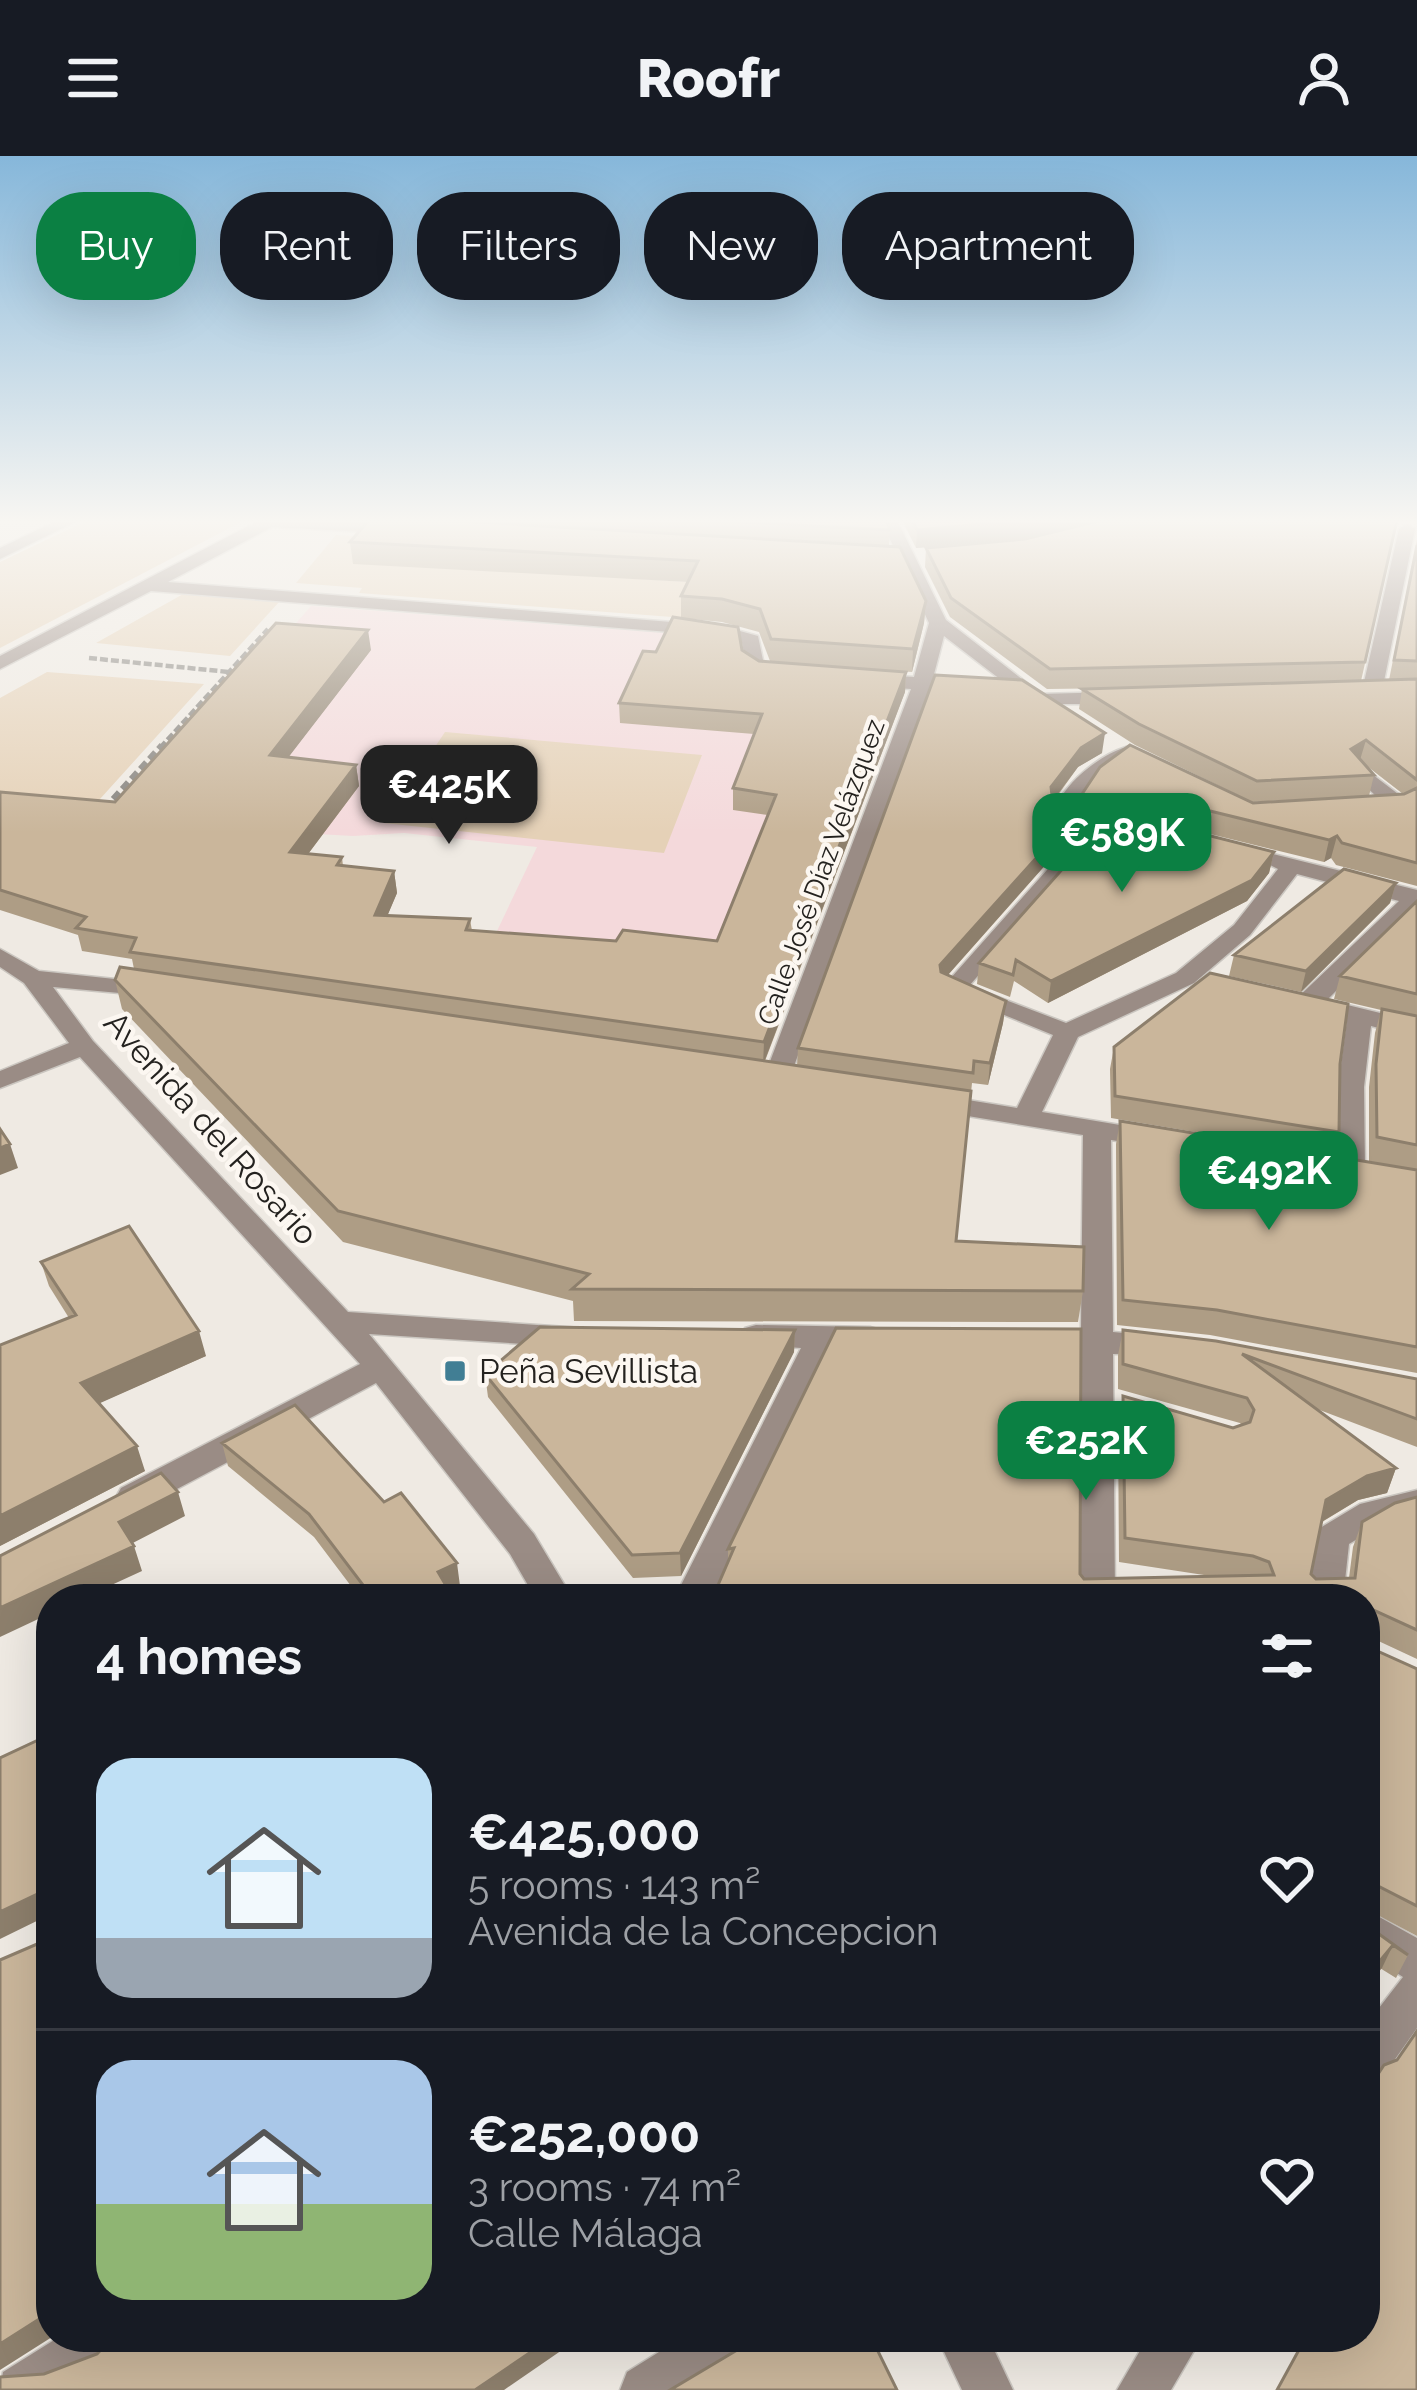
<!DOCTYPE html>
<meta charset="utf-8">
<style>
:root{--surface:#171b24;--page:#242831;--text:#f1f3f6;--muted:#9ea1a6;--line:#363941;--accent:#0b8043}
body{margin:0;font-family:Raleway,sans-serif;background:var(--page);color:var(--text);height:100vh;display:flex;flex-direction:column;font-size:45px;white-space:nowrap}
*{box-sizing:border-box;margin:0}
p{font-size:39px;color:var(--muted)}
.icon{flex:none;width:66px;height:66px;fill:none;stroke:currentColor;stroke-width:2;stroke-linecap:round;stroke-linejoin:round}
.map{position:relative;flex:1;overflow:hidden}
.drawer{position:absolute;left:36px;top:1428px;width:1344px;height:768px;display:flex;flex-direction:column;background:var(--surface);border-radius:48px;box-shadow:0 12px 48px #0002}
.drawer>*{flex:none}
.banner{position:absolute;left:36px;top:36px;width:1347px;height:108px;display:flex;gap:24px}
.price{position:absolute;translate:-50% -102px;padding:0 27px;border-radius:24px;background:var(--accent);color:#fff;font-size:39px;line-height:78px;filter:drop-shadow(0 3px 6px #0008)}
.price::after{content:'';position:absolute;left:50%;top:72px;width:36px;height:27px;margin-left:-18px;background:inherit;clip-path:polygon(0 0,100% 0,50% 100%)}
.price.selected{background:#222;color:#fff}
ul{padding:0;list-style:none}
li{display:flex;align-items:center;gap:36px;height:300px;padding:0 60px}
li+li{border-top:3px solid var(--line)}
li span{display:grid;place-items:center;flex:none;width:336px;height:240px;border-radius:36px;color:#555}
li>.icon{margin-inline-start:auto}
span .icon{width:144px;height:144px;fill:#fffc;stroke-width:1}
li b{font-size:51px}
h2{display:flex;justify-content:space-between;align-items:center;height:144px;padding:0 60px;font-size:51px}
.tag{padding:0 42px;border-radius:48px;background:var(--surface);box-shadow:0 12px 48px #0002;font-size:42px;line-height:108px}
.tag.selected{background:var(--accent);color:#fff}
header{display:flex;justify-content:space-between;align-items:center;height:156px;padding:0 60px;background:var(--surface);font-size:54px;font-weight:800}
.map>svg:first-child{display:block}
</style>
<header><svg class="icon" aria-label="menu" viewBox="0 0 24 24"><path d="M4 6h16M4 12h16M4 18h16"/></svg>Roofr<svg class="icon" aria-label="person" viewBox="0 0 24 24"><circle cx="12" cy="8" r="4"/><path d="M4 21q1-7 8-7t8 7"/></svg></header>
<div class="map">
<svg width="1417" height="2234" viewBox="0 0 1417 2234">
<rect width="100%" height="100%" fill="#efeae3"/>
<path fill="#f4d9db" d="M311,450l409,31 60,47 -5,133 -58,146 -231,-9 51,-107 -133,-14 -51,3 -231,-13z"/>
<path fill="#e5d1b7" d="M88,364h157l-245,128v-86z
M336,379l39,2 210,38 231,16 -14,36 -443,-34 3,-5 -66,-5z
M185,437l95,8 -50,55 -134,-13z
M47,516l157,12 -123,136 -81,-8v-114z
M445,576l257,23 -38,98 -280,-30z"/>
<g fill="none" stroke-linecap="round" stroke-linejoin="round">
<g stroke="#cac6c0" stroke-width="3">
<path id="minor" d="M58,364h21l-79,39v-11z
M260,364l142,4 8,5 -8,5 -130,-7 -104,55 554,44 36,10 6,29 29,8 -10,6 -35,-6 -6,-30 -22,-7 -569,-45 -151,78v-13z
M881,364h16l49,100 90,70 -10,6 -96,-6 -141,390 -13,8 -13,-8 148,-391 -45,-3 -10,-6 10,-6 48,3 15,-54zM944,480l61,47 -72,-5z
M1407,368l8,5 -33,162 -10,6 -10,-6 37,-162z
M1039,538l78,-2 10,6 -10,6h-85v-8z
M1126,591l7,2v8c-25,15 -52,33 -60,62l34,10 -138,157 97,37 110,-50 58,-48 44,-56 -16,-8 11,-7 144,36v20l-90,90 90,22v16l-46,-12 -7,61 1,83 -14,9 -10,-3 -4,-6 1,-83 9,-67 -50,-13 -4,-5 106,-101 -102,-27 -47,61 -56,48 -116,54 -36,75 114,19 14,8 -14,8 -45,-7 2,192 55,5 5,8 -5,8 -55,1 2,245h-36l2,-246 -49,-5 -5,-8 5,-8 49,-1 2,-196 -152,-25 -13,-8 13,-8 86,14 36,-73 -112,-46 139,-156 -29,-9c3,-33 44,-67 75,-77z
M1360,609l46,35v10l-43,1v-10l16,-2 -29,-28z
M0,793l39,22 123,13 3,5 -3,5 -9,2 -100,-9 40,54 255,271 233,16 5,8 -5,8 -11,3 -201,-13 165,200 39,65h-37l-26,-45 -134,-171 -231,123 -12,4 -12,-4 -5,-9 5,-9 239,-124 -280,-307 -80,31v-17l69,-28 -45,-60 -24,-16z
M756,1169l114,2 11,3 5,8 -5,8 -49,2 -122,251h-36l127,-251 -56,-4 -5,-8 5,-8z
M1417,1334v26l-33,7 -35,21 -6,55h-36l13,-71 40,-24z
M1365,1753l52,29v90l-36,51 -16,6v-59l38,-49 -38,-25z
M59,2181h70c-22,53 -81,53 -129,53l3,-18z
M683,2181h70l-8,17 -55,36h-70l7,-18z
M937,2181h51l25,53h-51z
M1148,2181h54l-31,53h-54z"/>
</g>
<path stroke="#86837e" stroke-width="4.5" stroke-dasharray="8 3" stroke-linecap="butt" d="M89,502l140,14
M160,592l108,-119"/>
<path stroke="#86837e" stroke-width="6" stroke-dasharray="9 4.5" stroke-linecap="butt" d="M104,653l58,-64"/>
<use href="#minor" fill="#9a8c85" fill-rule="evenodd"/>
</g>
<path fill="#ae9d85" d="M369,364h517l4,10 -1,16 37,55 -2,22 -12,49 -46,-3 40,3 -1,20 -140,369 32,5 1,-18 137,-373 167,78 -24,14 -25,35 1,10 20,4 -3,20 -123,139 58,26 -3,22 -15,62 -16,-2 -16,158 127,50 -5,31 -504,-1 -1,-20 -230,-59 -221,-233 -7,-29 19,-11 -2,-10 -50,-8 -4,-16 -78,-25v-118l115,10 256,-152 -83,107 68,8 3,21 -51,68 34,3 1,9 51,5 3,22 -10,23 83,3 2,12 144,10h101l51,-126 -35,-5v-22l21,-54 -134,-11 -1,-20 37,-51 86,-2 17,11h11l-11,-29 -37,-10 -41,-4v-22l7,-14 -335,-18 -3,-22z
M902,364h515v2l-20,-1 -36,160 28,-1 28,-140v346l-81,-21 -5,-7 -7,4 -122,-30 -123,-17 3,-21 171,9 150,-9 -40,-31 11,12 -5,21 -117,6 -117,-57 -56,-36 3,-20 43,-1 -78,1 -97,-72 -25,-50 1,-19 99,-9 68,-17 -72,17 -105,9z
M1274,696l-5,21 -22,28 -199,102 -34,-22 -4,16 -33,-13 2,-21z
M1396,727l-6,20 -89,89 -72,-16 5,-21z
M1417,745v472l-207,-38 -93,-10 -1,-181 4,-23 249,40v-74l6,-54 6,-23 -47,-11 6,-23z
M1114,891l226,17 -1,68 -6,23 -222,-37 -1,-49z
M41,1106l165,94 -107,47 46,68 -145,75 69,-228 -20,-32z
M795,1174l-1,22 -113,224 -48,2 -145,-181 -3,-23z
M1123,1174l294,49v68l-100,-38 79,59 -9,25 -29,7 -36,22 -11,52 5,5 33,-1 4,-31 9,-25 55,-25v162l-45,-21 1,11 44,20v267l-45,-24v17l36,26 -12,23 -668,-415v-14l352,25 4,5 133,-2 -98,-15 -1,-141 5,-25 110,32 9,-3 -2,-2 -122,-34v-34z
M222,1287l238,143 -106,4 -40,-53 -86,-71z"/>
<path fill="#8d7f6c" d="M1024,364h79l-82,19 -105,9 1,-18z
M926,445l-2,22 -12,49 1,-23z
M368,474l3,20 -97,126 -4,-21z
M906,516l-1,20 -142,373 1,-23z
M1105,577l-3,20 -24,14 -30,40 3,-20 30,-39z
M1366,584l-6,20 -9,-11z
M356,609l3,21 -66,88 -3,-22z
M1074,660l-3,20 -133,150 2,-21z
M1337,680l-6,22 -7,4 5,-22z
M1274,696l-5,21 -22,28 -199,102 3,-22z
M394,715l3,22 -19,45 -3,-23z
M1396,727l-6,20 -89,89 5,-21z
M1006,845l-3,22 -15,62 2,-22z
M10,988l8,24 -18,7v-27z
M795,1174l-1,22 -113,224 -1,-23z
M199,1175l7,25 -117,52 -8,-25z
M137,1290l8,25 -145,75v-30z
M1396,1312l-9,25 -29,7 -40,24 8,-24 41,-24z
M178,1336l7,24 -58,30 -8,-24z
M134,1390l8,25 -61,28h-30v14l-51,24v-29z
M457,1407l3,23 -19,9 -3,-23z
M42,1736l9,22 -51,25v-27z
M1393,1789l-11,23 -17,20v-9z
M47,2158l4,7 1,16 -52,33v-26z
M553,2181h28l-77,53h-29z"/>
<path fill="#cab69b" stroke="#8d7f6c" stroke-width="3" d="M369,364h71l460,27 26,54 -13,48 -142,-10 -11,-30 -38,-10 -41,-3 17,-35 -348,-19z
M701,364h185l4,10z
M912,364h112l-107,10z
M1102,364h295l-32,142 -315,7 -99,-71 -25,-50 99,-9z
M1417,389v116l-23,-1z
M673,461l65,10 4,23 17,11 147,11 -142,370 -634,-90 6,-14 -60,-10 10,-11 -86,-27v-98l115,10 161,-179 92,7 -98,125 86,10 -66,87 52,5 -5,8 57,6 -19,44 95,4 -4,11 150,11 7,-11 94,11 59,-146 -43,-7 29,-74 -143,-11 24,-52 13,1z
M935,519l87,5 83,53 -24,15 -30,39 3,25 20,4 -134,149 1,7 65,29 -16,62 -16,-2 -1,12 -175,-25z
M1417,523v101l-51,-40 -15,9 23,26 -117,6 -118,-57 -57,-35z
M1130,589l123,58 151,-9 13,-6v75l-75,-20 -5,-7 -8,4 -123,-30 -124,-16 18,-27z
M1106,664l97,14 71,18 -22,28 -201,101 -35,-21 -3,15 -34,-12z
M1344,713l52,14 -90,88 -72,-16z
M1417,745v93l-77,-18z
M120,811l851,124 -15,150 128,6 -1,44 -511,-2 17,-15 -251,-63 -223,-231z
M1210,817l138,31 -8,60 -1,68 -224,-36 -1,-49z
M1382,853l35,7v129l-40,-8 -1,-73z
M1120,965l297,49v177l-200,-37 -94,-10z
M0,973l10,15 -10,4z
M129,1070l70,105 -118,52 56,63 -137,70v-171l76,-30 -35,-53z
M540,1171l255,3 -115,223 -48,2 -147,-181z
M836,1172l245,1 -1,245 4,5 190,-4 -5,-13 -16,-6 -128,-18 -2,-142 110,32 17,-6 4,-12 -7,-12 -124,-34v-34l93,11 201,38v40l-175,-65 154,114 -29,8 -41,24 -15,74 5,5 39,-1 7,-56 33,-19 22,-6v133l-46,-21 2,40 44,20v237l-45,-23v46l36,26 -15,-10 -28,34v-380h-653l22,-51 -6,1z
M295,1249l89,97 17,-9 56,70 -19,9 16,27h-117l26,-14 -54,-71 -87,-71z
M161,1317l17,19 -59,30 15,24 -134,62v-52z
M51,1578v581l-4,-1 -47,30v-384l42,-18v-50l-42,20v-154z
M1417,1875v359h-140l29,-53h59v-243l19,-29 13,-5z
M113,2181h440l-78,53h-475v-13l44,-3 53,-20z
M759,2181h112l26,53h-227z"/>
<linearGradient id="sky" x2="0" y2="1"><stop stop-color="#86b7da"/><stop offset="0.54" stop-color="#f8f6f2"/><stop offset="1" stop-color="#f8f6f2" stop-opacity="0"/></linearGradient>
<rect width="1417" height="677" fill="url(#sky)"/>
<rect fill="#417e94" stroke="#fcf7f1" stroke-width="4.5" x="443" y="1203" width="24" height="24" rx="6"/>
<g text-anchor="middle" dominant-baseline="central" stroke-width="9" stroke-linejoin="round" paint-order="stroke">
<g font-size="27" fill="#24221f" stroke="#fcf7f1">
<text transform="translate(821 716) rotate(-70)">Calle José Díaz Velázquez</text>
</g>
<g font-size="33" fill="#24221f" stroke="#fcf7f1">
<text transform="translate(211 972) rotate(48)">Avenida del Rosario</text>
</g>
<g font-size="33" fill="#24221f" stroke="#fcf7f1" text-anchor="start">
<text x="479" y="1215">Peña Sevillista</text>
</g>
</g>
</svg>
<b class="price selected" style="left:449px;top:691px">€425K</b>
<b class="price" style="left:1122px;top:739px">€589K</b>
<b class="price" style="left:1269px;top:1077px">€492K</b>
<b class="price" style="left:1086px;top:1347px">€252K</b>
<div class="banner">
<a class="tag selected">Buy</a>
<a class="tag">Rent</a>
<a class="tag">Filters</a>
<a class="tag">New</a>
<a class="tag">Apartment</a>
</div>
<section class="drawer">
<h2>4 homes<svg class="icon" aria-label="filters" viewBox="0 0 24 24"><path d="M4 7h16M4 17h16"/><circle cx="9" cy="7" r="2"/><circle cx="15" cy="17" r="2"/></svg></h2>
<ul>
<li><span style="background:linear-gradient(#bfe0f5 75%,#9aa5b1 0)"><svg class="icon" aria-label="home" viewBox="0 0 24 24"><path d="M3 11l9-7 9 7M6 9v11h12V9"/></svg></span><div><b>€425,000</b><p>5 rooms · 143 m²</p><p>Avenida de la Concepcion</p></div><svg class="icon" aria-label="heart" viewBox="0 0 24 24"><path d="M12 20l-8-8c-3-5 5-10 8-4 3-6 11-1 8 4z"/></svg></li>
<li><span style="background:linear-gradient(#a9c7e8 60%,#8fb573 0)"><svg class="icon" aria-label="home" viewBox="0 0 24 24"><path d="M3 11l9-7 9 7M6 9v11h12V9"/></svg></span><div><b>€252,000</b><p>3 rooms · 74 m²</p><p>Calle Málaga</p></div><svg class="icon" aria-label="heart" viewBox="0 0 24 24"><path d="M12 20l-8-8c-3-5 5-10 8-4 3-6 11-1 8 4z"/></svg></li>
</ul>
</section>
</div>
